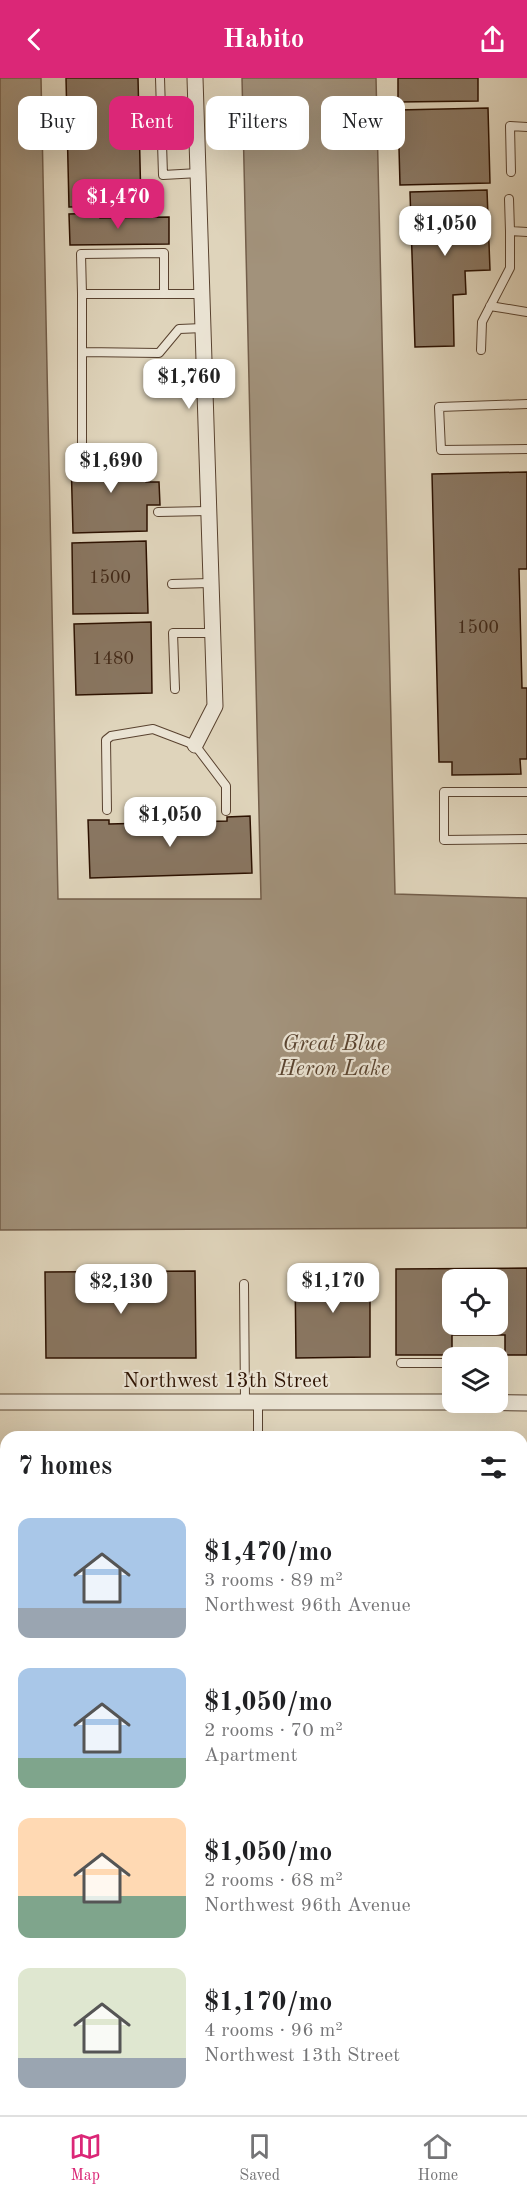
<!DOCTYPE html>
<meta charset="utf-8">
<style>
:root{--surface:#fff;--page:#f2f2f2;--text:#202124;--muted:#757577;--line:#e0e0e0;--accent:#db2777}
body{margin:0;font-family:"Old Standard TT",serif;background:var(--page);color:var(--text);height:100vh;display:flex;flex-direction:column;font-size:22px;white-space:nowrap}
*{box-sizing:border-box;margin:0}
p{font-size:20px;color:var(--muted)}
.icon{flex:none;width:33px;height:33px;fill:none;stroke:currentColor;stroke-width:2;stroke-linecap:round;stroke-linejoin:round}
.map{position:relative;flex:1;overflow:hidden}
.details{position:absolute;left:0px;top:1353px;width:528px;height:684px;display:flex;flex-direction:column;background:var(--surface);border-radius:18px 18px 0 0;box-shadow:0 6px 24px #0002}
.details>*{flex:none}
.guide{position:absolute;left:18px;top:18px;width:492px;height:54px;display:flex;gap:12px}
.tools{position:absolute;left:442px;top:1191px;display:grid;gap:12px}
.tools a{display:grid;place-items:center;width:66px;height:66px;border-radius:12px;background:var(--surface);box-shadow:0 6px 24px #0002;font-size:30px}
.price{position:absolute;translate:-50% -51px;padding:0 14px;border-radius:12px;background:#fff;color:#222;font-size:20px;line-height:39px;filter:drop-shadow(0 2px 3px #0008)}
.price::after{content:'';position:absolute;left:50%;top:36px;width:18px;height:14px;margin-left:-9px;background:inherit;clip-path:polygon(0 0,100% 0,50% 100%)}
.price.on{background:var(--accent);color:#fff}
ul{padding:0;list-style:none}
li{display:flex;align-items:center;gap:18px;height:150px;padding:0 18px}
li span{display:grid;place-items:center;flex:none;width:168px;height:120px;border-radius:12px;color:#555}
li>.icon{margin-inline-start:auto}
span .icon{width:72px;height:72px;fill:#fffc;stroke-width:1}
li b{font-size:26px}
h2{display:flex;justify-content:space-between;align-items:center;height:72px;padding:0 18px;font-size:26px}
.tag{padding:0 21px;border-radius:12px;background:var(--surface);box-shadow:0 6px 24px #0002;font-size:21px;line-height:54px}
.tag.on{background:var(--accent);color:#fff}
header{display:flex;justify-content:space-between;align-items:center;height:78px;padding:0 18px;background:var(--accent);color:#fff;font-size:27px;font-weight:800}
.dock{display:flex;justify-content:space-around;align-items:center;height:84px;border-top:2px solid var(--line);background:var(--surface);font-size:16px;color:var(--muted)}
.dock a{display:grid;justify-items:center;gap:3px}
.dock .on{color:var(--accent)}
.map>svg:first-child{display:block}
</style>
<header><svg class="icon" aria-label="back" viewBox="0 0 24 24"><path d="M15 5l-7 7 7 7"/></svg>Habito<svg class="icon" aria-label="share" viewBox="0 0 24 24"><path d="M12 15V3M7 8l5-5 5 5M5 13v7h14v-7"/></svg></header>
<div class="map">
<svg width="527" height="2037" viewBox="0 0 527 2037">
<rect width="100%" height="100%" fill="#dfd4bb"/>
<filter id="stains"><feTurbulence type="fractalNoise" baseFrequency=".00333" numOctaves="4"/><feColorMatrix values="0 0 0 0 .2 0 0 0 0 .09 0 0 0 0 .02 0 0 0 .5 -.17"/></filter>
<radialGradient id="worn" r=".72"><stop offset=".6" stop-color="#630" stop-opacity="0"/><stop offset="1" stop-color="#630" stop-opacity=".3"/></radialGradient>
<path fill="#a2927b" stroke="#735e4a" stroke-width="1.5" d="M0,0h41l17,821h203l-19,-821h134l19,816 132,4v330l-527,2z"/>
<path fill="#897661" stroke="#2c1100" stroke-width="1.5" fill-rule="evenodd" d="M66,0h72l3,127 -72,2z
M398,0h80v23l-80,1z
M488,30l2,75 -90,2 -2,-75z
M487,112l3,80 -25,1 1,23 -13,1 1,51 -39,1 -5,-155z
M100,135v5l69,-1v27l-99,1 -1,-31z
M145,378l1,26h13l1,23h-13v26l-74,2 -2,-75z
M527,394v97h-8l3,119h5v71h-7l1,15 -69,1v-13h-13l-7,-288z
M146,463l2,72 -75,1 -1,-71z
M151,544l1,71 -76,2 -2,-71z
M250,738l2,57 -162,5 -2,-58h21v4l118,-3v-4z
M527,1190v87h-22v-20h-53v20h-56v-86zM453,1202h45v44h-45z
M370,1192v87l-74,1 -1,-87z
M195,1193l1,87h-150l-1,-86z
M186,1355v4h-90v-2z
M0,1402h6v74h-6z
M0,1490h6v61h-6z
M0,1691l6,1v86l-6,-2z"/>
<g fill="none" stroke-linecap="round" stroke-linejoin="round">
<g stroke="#59422f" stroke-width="10">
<path id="lane" d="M160,0l3,97 36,-2
M161,32l35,-1
M511,94l-1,-46 17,1
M509,121l1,32 17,1
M82,216l-1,-40 83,-1v41
M490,228l37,6
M481,272l1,-28 28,-54v-37
M82,274l77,1 20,-24 24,-1
M527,326l-88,3 2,43 86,-1
M82,365v-149h120
M158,434l50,-1
M172,506l38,-1
M175,611l-2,-56h39
M527,714h-83v48l83,-1
M107,732l-1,-70 5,-4 42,-7 42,16 31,41v25
M244,1206l1,117
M401,1285h52
M258,1323v36
M0,1382h6
M0,1484h6
M0,1570h6
M0,1668l1,-39
M0,1674l6,1"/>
</g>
<g stroke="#59422f" stroke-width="17">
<path id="street" d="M195,0l20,628 -20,39
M0,1324h453
M457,1324l70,1"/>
</g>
<g stroke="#2c1100" stroke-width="23">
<path id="secondary" d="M0,1628h6
M522,1631h5"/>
</g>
<path stroke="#2c1100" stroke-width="2" stroke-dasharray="1.5 3" stroke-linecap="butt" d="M0,1866h6
M522,1912h5"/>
<use href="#lane" stroke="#eae3d3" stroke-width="8"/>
<use href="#street" stroke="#eae3d3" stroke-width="15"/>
<use href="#secondary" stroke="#eae3d3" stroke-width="21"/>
<path stroke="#2c1100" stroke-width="4.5" stroke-dasharray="10 10" stroke-linecap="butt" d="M0,1821l6,1
M522,1869h5"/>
</g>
<g text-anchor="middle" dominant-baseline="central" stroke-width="4.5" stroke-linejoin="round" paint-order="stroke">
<g font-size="18" fill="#432a18">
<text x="110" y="500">1500</text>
<text x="478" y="550">1500</text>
<text x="113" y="581">1480</text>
</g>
<g font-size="21" fill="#2c1100" stroke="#eae3d3">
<text x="226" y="1303">Northwest 13th Street</text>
</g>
<g font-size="22" font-style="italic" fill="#5b4531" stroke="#eae3d3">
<text x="334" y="966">Great Blue<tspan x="334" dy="25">Heron Lake</tspan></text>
</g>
</g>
<rect width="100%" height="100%" filter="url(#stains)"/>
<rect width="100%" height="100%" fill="url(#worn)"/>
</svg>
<div class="tools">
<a><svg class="icon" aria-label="locate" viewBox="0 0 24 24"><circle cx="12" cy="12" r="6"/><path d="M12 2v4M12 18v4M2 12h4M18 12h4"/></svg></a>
<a><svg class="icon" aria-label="layers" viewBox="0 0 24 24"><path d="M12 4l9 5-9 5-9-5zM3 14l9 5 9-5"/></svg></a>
</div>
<b class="price on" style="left:118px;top:152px">$1,470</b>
<b class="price" style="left:445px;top:179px">$1,050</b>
<b class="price" style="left:189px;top:332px">$1,760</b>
<b class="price" style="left:111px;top:416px">$1,690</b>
<b class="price" style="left:170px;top:770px">$1,050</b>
<b class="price" style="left:333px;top:1236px">$1,170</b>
<b class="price" style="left:121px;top:1237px">$2,130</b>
<div class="guide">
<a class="tag">Buy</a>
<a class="tag on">Rent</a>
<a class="tag">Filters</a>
<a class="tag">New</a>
</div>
<section class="details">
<h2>7 homes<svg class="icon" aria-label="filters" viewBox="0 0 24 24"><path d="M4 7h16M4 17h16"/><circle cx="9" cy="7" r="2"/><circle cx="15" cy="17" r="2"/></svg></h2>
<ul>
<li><span style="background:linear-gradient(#a9c7e8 75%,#9aa5b1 0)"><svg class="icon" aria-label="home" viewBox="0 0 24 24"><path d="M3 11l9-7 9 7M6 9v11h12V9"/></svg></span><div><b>$1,470/mo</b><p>3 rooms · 89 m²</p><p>Northwest 96th Avenue</p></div></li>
<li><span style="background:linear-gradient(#a9c7e8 75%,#7fa58c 0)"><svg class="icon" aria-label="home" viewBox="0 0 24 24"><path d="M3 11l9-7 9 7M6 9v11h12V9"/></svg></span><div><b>$1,050/mo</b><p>2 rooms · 70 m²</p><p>Apartment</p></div></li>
<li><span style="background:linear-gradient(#ffd9b3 65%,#7fa58c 0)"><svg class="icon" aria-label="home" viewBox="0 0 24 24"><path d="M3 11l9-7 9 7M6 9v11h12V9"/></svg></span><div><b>$1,050/mo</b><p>2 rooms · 68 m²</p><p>Northwest 96th Avenue</p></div></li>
<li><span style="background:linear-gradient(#dfe7d0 75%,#9aa5b1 0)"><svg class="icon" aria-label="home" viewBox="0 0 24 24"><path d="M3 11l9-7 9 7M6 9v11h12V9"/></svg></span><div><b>$1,170/mo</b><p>4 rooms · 96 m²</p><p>Northwest 13th Street</p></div></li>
</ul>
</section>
</div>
<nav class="dock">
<a class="on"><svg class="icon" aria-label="map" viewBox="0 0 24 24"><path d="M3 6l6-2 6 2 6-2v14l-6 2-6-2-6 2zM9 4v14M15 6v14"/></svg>Map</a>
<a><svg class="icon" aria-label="saved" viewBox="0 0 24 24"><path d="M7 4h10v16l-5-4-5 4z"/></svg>Saved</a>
<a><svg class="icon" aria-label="home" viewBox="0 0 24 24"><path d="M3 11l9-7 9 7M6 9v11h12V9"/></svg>Home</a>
</nav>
